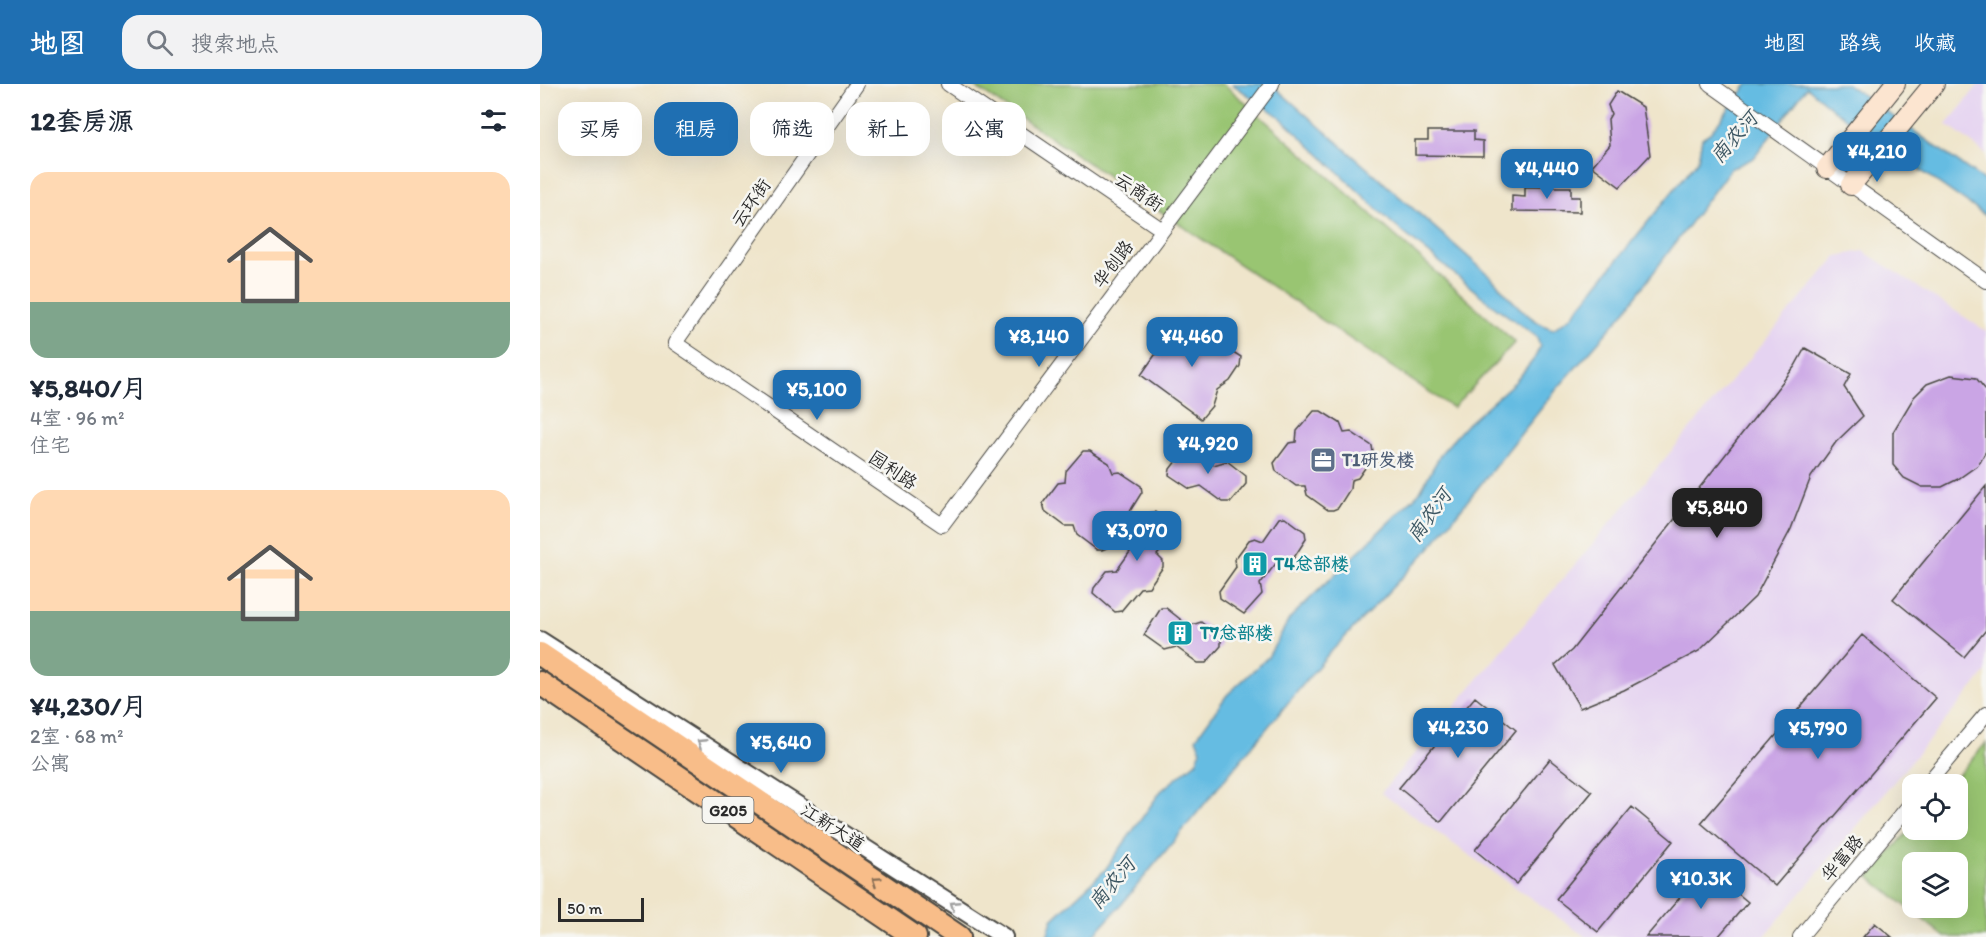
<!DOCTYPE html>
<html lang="zh">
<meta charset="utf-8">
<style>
:root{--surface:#fff;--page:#f2f2f3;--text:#1f2937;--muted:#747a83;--accent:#1f6fb2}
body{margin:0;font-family:Itim,"LXGW WenKai TC",sans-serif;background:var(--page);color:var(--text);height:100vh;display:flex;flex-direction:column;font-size:22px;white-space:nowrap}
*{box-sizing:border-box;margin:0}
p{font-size:20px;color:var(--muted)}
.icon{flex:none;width:33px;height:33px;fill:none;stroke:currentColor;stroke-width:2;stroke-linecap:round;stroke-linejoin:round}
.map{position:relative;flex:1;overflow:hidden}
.side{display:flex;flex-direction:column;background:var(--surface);width:540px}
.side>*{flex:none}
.guide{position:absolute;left:18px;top:18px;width:570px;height:54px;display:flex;gap:12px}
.tools{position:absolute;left:1362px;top:690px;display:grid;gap:12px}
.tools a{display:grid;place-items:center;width:66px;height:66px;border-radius:12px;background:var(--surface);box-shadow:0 6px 24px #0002;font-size:30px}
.scale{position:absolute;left:18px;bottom:15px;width:86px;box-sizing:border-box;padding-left:6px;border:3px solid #2b2b2b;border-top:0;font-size:16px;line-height:21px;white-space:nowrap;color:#2b2b2b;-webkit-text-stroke:4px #f6f6f2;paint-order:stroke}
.price{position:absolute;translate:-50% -51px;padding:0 14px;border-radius:12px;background:var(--accent);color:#fff;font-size:20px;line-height:39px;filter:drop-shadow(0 2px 3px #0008)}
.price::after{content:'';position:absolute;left:50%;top:36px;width:18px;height:14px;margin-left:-9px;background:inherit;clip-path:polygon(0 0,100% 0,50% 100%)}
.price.current{background:#222;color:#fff}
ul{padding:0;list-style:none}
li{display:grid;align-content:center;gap:12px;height:318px;padding:0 30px}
li span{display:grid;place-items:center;height:186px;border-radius:18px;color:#555}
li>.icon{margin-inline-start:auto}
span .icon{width:108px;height:108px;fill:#fffc;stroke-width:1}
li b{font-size:26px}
h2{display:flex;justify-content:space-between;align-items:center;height:72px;padding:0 30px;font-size:26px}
.chip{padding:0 21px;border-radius:18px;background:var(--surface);box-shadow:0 6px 24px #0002;font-size:21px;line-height:54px}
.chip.current{background:var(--accent);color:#fff}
header{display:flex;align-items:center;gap:36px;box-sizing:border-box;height:84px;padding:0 30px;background:var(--accent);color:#fff}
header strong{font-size:28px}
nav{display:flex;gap:33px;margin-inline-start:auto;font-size:21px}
.search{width:420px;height:54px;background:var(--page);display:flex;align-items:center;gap:15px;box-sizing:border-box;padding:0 21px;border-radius:18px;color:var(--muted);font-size:22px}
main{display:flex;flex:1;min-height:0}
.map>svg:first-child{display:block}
</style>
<header>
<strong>地图</strong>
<div class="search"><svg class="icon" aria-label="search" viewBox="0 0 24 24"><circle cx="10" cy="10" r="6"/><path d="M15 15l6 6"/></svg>搜索地点</div>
<nav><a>地图</a><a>路线</a><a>收藏</a></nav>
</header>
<main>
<section class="side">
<h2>12套房源<svg class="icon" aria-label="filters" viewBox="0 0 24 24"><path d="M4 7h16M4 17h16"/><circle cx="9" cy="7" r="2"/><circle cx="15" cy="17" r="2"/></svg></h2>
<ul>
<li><span style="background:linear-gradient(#ffd9b3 70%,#7fa58c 0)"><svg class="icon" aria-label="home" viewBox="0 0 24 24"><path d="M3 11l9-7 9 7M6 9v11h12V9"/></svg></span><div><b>¥5,840/月</b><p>4室 · 96 m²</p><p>住宅</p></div></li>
<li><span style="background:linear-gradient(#ffd9b3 65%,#7fa58c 0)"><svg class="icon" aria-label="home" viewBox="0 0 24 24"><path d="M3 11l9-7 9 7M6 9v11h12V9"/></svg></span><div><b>¥4,230/月</b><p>2室 · 68 m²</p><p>公寓</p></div></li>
</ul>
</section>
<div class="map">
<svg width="1446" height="853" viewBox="0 0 1446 853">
<rect width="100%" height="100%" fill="#f6f6f2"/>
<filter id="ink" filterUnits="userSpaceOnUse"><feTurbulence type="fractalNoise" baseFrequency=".0167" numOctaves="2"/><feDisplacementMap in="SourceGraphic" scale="12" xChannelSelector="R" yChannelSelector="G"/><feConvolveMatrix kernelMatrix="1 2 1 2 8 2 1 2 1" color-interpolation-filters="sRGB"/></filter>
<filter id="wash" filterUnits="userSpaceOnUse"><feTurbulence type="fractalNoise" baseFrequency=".008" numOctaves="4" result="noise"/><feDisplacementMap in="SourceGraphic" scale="24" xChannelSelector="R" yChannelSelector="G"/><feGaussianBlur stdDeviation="1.35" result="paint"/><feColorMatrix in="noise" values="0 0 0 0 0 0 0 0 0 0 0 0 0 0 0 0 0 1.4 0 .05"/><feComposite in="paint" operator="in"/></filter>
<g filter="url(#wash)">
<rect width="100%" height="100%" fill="#efe5cb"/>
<path fill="#e5d3f1" d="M1439,0h7v70l-39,-29z
M1323,167l123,80v341l-222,265h-178l-205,-144 456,-537z"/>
<path fill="#99c572" stroke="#62784e" stroke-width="1.5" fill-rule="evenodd" d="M431,0h253l291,258 -62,66z
M1446,659v194h-41l-76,-60 43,-50v3h46v-46h-8zM1372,778h46v46h-46z"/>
<path fill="#65bce2" stroke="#487486" stroke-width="1.5" d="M692,0h39l219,192c17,18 38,46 63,53l18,-12 127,-157 4,-22 8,-5 38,-49h99l139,98v34l-152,-106 -27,-23 -53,71 -24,11 -108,146 -66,75 -127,159 -104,109 -204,247 -29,32h-45l5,-17 53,-50 56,-79 35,-29 5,-11 -5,-13 31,-43 41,-38 22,-39 129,-125 23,-41 26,-29 48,-42 18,-22 6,-12 -3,-10 -47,-34 -96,-78 -114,-108z"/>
<g id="blocks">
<path fill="#caa5e5" d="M1077,7l26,16 7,48 -30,32 -28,-21 18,-21 -2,-26 3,-5 -3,-9z
M888,47h46v9l9,1v15l-68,-1v-15h13z
M985,103h46v10h9v15l-68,-1v-15l13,1z
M642,235h5l21,15 2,9h9l22,14 -1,9 -10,15 -13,9 -5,16 -11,13 -60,-44 14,-20 9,-3v-12z
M1265,264l46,26 -7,13 19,29 -27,26 -25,35 -20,52 -36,68 -56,54 -75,39 -44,18 -25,-43 17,-15 223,-284z
M1411,291l25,3 10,12v61l-8,14 -20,14 -16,8h-20l-18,-9 -11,-13v-33l21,-35 13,-13z
M774,327h7l19,12 4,10 7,-1 21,14 1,6 -1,6 -14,20 -7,2 -1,9 -12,19 -5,2h-5l-21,-15 -2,-9h-9l-20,-15 -2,-8 15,-20 7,-1 1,-11z
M647,363h5l22,18 13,-4 19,15v8l-15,18h-8l-22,-16 -11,3 -21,-14 1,-6z
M543,367h7l19,12 4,10 7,-1 21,14 1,6 -35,56 -5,2h-5l-20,-15 -3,-9h-9l-20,-15 -2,-8 15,-20 7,-1 1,-11z
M1446,402v144l-22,27 -71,-58z
M615,428l21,15v6l-19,22 6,6v6l-14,20 -9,1 -19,23 -6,1 -22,-19 1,-5 13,-17 10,-1 20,-28 -5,-5 1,-22z
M745,433l20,15 1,7 -13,20 -6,2 -6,-4 -21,27 2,10 -18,20 -24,-16 -1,-7 17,-24 -1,-8 14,-19 6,-2 8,3 16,-23z
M621,524h5l23,18 12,-4 20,16v8l-15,17h-8l-22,-16 -11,3 -21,-15z
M1322,551l74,63 -161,188 -74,-63z
M935,613l41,33 -75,92 -42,-34z
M1010,675l42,33 -76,92 -41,-34z
M1092,723l41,34 -75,91 -42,-33z
M1166,783l42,35 -30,35h-72z
M1335,839l17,14h-29z"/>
</g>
</g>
<g filter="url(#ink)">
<use href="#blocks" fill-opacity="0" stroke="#484743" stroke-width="1.5"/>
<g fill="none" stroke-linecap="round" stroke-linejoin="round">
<g stroke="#484743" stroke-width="16">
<path id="minor" d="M317,0l-182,259 267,182 330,-441
M408,0l213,145
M1170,0l276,197
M1387,700l59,-70
M1260,853l112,-135"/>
</g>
<g stroke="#484743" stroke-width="20">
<path id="tertiary" d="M0,556l464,297"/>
</g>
<g stroke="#484743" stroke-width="22">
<path id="secondary" d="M1287,84l68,-84
M1311,101l83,-101"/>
</g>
<g stroke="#484743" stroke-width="26">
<path id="trunk" d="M0,570l419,283
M0,599l375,254"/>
</g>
<use href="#minor" stroke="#fff" stroke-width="14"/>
<use href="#tertiary" stroke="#fff" stroke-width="16"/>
<use href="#secondary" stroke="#fce5d0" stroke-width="20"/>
<use href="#trunk" stroke="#f8bd89" stroke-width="22"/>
</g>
<defs><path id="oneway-chevron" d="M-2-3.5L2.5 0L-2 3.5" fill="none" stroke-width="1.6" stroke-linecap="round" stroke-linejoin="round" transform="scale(1.5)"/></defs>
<g stroke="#a0a0a0">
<use href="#oneway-chevron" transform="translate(161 659) rotate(-147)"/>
<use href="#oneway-chevron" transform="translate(414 821) rotate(-147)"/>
</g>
<use stroke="#876d55" href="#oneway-chevron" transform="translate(336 797) rotate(-146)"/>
</g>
<defs>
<g id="office-square" transform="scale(1.35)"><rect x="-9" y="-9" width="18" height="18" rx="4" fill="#5c6f8a" stroke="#f6f6f2"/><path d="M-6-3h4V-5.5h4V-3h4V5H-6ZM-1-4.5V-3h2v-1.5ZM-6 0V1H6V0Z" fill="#fff"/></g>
<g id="building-square" transform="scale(1.35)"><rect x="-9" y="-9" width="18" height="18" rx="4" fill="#0f9aa8" stroke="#f6f6f2"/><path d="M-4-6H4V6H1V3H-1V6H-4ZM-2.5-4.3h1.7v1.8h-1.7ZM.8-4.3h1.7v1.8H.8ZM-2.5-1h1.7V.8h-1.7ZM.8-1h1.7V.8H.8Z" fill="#fff"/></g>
</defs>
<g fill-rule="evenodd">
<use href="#office-square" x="783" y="376"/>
<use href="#building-square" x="715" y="480"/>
<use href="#building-square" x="640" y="549"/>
</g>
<g text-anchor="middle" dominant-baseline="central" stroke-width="5" stroke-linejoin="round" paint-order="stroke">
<rect fill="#f6f6f2" stroke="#686867" stroke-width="1.5" x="162.5" y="713" width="51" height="26" rx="4.5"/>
<g font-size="16" font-weight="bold" fill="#2b2b2b">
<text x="188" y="726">G205</text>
</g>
<g font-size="18" fill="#2b2b2b" stroke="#f6f6f2">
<text transform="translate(599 108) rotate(34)">云商街</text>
<text transform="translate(211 119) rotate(-55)">云环街</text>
<text transform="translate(573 180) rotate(-53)">华创路</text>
<text transform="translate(353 386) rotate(34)">园利路</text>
<text transform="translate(293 743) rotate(33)">江新大道</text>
<text transform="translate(1302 774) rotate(-50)">华富路</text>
</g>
<g font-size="18" font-weight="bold" fill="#4e5e75" stroke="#f6f6f2" text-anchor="start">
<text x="802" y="376">T1研发楼</text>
</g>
<g font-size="18" font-weight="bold" fill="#0d838f" stroke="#f6f6f2" text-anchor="start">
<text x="734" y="480">T4总部楼</text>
<text x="660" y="549">T7总部楼</text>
</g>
<g font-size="20" font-style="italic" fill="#3c5662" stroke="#f6f6f2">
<text transform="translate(1194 53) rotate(-49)">南农河</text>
<text transform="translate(889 431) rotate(-54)">南农河</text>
<text transform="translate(572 799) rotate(-50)">南农河</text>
</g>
</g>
</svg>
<div class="tools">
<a><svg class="icon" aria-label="locate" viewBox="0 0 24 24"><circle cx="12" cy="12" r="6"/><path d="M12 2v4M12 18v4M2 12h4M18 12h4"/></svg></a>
<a><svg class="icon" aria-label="layers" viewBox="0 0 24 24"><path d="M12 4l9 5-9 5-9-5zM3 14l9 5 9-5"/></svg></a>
</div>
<div class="scale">50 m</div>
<b class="price" style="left:1337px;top:99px">¥4,210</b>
<b class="price" style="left:1007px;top:116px">¥4,440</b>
<b class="price" style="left:499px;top:284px">¥8,140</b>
<b class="price" style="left:652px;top:284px">¥4,460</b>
<b class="price" style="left:277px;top:337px">¥5,100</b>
<b class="price" style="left:668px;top:391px">¥4,920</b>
<b class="price current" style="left:1177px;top:455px">¥5,840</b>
<b class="price" style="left:597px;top:478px">¥3,070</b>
<b class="price" style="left:918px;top:675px">¥4,230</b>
<b class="price" style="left:1278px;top:676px">¥5,790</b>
<b class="price" style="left:241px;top:690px">¥5,640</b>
<b class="price" style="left:1161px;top:826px">¥10.3K</b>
<div class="guide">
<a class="chip">买房</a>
<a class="chip current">租房</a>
<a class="chip">筛选</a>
<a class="chip">新上</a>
<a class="chip">公寓</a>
</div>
</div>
</main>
